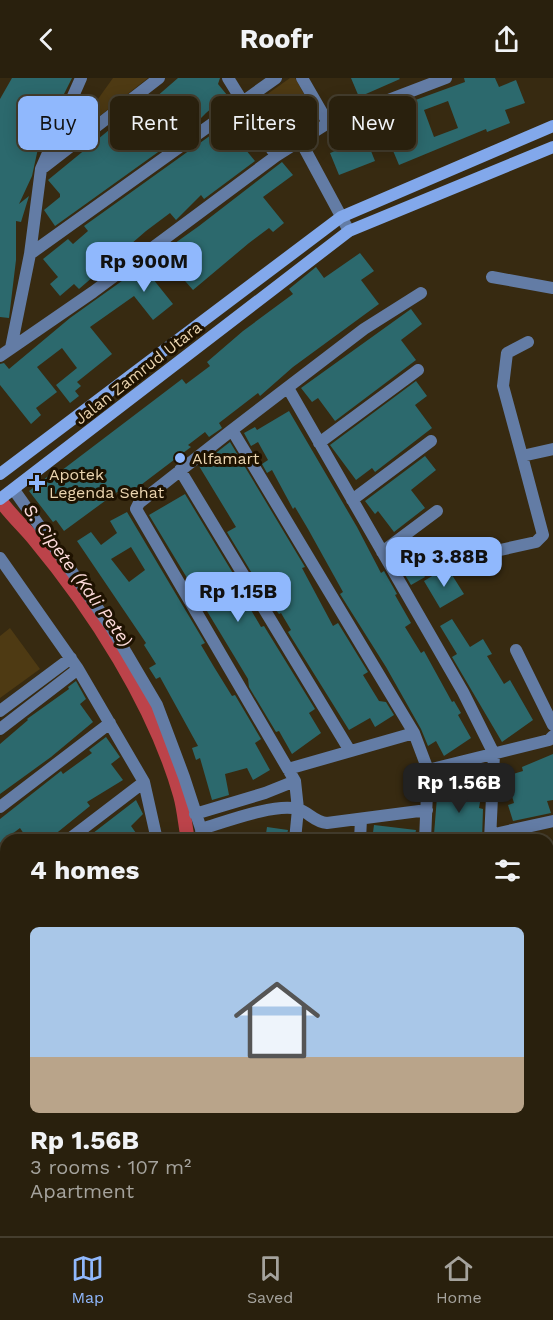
<!DOCTYPE html>
<meta charset="utf-8">
<style>
:root{--surface:#29200d;--page:#352d1b;--text:#f1f3f6;--muted:#a5a39d;--line:#453e2e;--accent:#90b8fd}
body{margin:0;font-family:"Work Sans",sans-serif;background:var(--page);color:var(--text);height:100vh;display:flex;flex-direction:column;font-size:22px;white-space:nowrap}
*{box-sizing:border-box;margin:0}
p{font-size:20px;color:var(--muted)}
.icon{flex:none;width:33px;height:33px;fill:none;stroke:currentColor;stroke-width:2;stroke-linecap:round;stroke-linejoin:round}
.map{position:relative;flex:1;overflow:hidden}
.sheet{position:absolute;left:0px;top:756px;width:554px;height:402px;display:flex;flex-direction:column;background:var(--surface);border-radius:18px 18px 0 0;box-shadow:0 3px 15px #0003,0 0 0 2px var(--line)}
.sheet>*{flex:none}
.banner{position:absolute;left:18px;top:18px;width:518px;height:54px;display:flex;gap:12px}
.price{position:absolute;translate:-50% -51px;padding:0 14px;border-radius:12px;background:var(--accent);color:#111;font-size:20px;line-height:39px;filter:drop-shadow(0 2px 3px #0008)}
.price::after{content:'';position:absolute;left:50%;top:36px;width:18px;height:14px;margin-left:-9px;background:inherit;clip-path:polygon(0 0,100% 0,50% 100%)}
.price.on{background:#222;color:#fff}
ul{padding:0;list-style:none}
li{display:grid;align-content:center;gap:12px;height:318px;padding:0 30px}
li+li{border-top:2px solid var(--line)}
li span{display:grid;place-items:center;height:186px;border-radius:9px;color:#555}
li>.icon{margin-inline-start:auto}
span .icon{width:108px;height:108px;fill:#fffc;stroke-width:1}
li b{font-size:26px}
h2{display:flex;justify-content:space-between;align-items:center;height:72px;padding:0 30px;font-size:26px}
.tag{padding:0 21px;border-radius:9px;background:var(--surface);box-shadow:0 3px 15px #0003,0 0 0 2px var(--line);font-size:21px;line-height:54px}
.tag.on{background:var(--accent);color:#111}
header{display:flex;justify-content:space-between;align-items:center;height:78px;padding:0 30px;background:var(--surface);font-size:27px;font-weight:700}
.dock{display:flex;justify-content:space-around;align-items:center;height:84px;border-top:2px solid var(--line);background:var(--surface);font-size:16px;color:var(--muted)}
.dock a{display:grid;justify-items:center;gap:3px}
.dock .on{color:var(--accent)}
.map>svg:first-child{display:block}
</style>
<header><svg class="icon" aria-label="back" viewBox="0 0 24 24"><path d="M15 5l-7 7 7 7"/></svg>Roofr<svg class="icon" aria-label="share" viewBox="0 0 24 24"><path d="M12 15V3M7 8l5-5 5 5M5 13v7h14v-7"/></svg></header>
<div class="map">
<svg width="553" height="1158" viewBox="0 0 553 1158">
<rect width="100%" height="100%" fill="#372a11"/>
<path fill="#4e3a13" d="M113,0h35l-80,63z
M290,0h5l25,44 -42,24 -26,-41z
M10,550l30,41 -40,29v-62z"/>
<g fill="none" stroke-linecap="round" stroke-linejoin="round">
<path stroke="#bc434a" stroke-width="14" d="M0,422c10,14 22,25 33,38 60,72 121,166 147,257 4,14 5,30 8,45
M46,1158l9,-6"/>
</g>
<path fill="#2c696d" fill-rule="evenodd" d="M12,0h60l-33,66 -7,32 -13,28 10,-8 -8,26 -5,-1v39l-7,58 -9,-1v-218z
M178,0h42l-2,6 9,11 -21,18 -7,7 1,2 -145,104 -11,-16 16,-13v-3l-12,-14 83,-68 22,-17 2,3z
M351,0h48l1,1 -41,18z
M464,0h31l4,9 17,-7 9,23 -20,7 5,13 -23,9 -1,-3 -87,36 -15,-36 -19,7 10,25 -36,14 -9,-22 21,-8 -7,-19 121,-44zM448,23l10,27 -24,9 -10,-27z
M234,41l10,12 -8,7 19,23 -51,38 -3,-4 -25,25 -6,-7 -24,18 -67,58 -5,-5 -14,12 -10,-12 8,-7 -15,-18 25,-20 5,5 15,-13 -4,-5 127,-91 1,2z
M282,84l11,13 -30,22 21,26 -11,9 -4,-4 -20,15 -56,47 -22,-25 -18,14 20,25 -20,16 -19,-24 -44,31 22,27 -35,28 4,4 -6,5 4,5 -9,7 -14,-18 21,-17 -15,-20 -25,19 20,25 -21,16 5,7 -10,9 -31,-39v-21l4,-1 5,6 61,-51 129,-92z
M360,175l14,18 -13,9 18,24 -86,63 -33,29 -2,-3 -39,30 3,5 -13,9 -4,-5 -17,13 3,2 -62,47 -5,-7 -60,44 -8,-11 -3,2 -24,-31 22,-17 2,3 129,-98 4,5 24,-18 -3,-4 36,-31 50,-37 -4,-5 27,-22 8,11z
M411,231l11,15 -21,16 15,20 -81,61 -17,-23 -6,4 -11,-14z
M416,303l11,15 -12,9 17,23 -57,44 -3,-4 -16,12 -26,-35z
M289,333l68,116 24,46 3,-2 13,23 -2,1 16,28 -6,4 16,26 3,-2 28,51 2,-1 7,12 -3,2 13,23 -27,18 -8,-15 -8,5 -7,-17 -35,-62 -46,-73 3,-2 -35,-63 -13,-22 -2,2 -21,-39 -5,3 -5,-9 6,-4 -10,-18 -7,4 -7,-13 11,-6 2,3z
M230,364l75,125 -3,1 31,58 5,-3 30,49 -5,3 16,26 7,1 8,13 -19,12 -5,-9 -21,12 -61,-98 3,-2 -10,-17 -2,1 -11,-14 -41,-68 9,-5 -37,-61z
M425,378l11,14 -25,20 14,18 -31,24 -16,-21 -3,3 -10,-13z
M185,416l69,114 -3,2 10,17 3,-1 51,83 -6,4 12,20 -29,21 -13,-23 -3,1 -27,-45 -1,-8 -99,-164z
M127,434l78,131 -4,2 13,22 18,29 3,-1 26,44 -6,4 15,27 -17,10 -6,-12 -22,6 4,21 -17,5 -12,-42 -4,2 -4,-12 6,-2 -38,-69 -4,2 -7,-11 7,-4 -12,-19 2,-2 -69,-102 14,-9 10,13 16,-12 -7,-12zM131,469l14,23 -16,12 -18,-23z
M411,477l14,22 -14,8 -13,-22z
M447,489l17,27 -24,14 -16,-27z
M452,541l18,28 13,-8 9,15 -5,2 17,28 6,-4 23,40 -31,22 -50,-85 5,-3 -17,-28z
M76,603l10,18 -6,5 13,18 -42,35 -51,37v-50l28,-24 -1,-1 42,-30 -1,-2z
M106,659l14,20 -9,7 12,16 -36,22 3,4 -42,34h-20l-8,-12 -20,15v-24l61,-48 2,3 29,-21 -3,-3z
M553,676v46l-6,1 4,12 -38,8 -5,-16 6,-2 -8,-27 17,-5 -1,-4z
M438,707l44,5 -3,18 4,1 -1,31h-45l1,-5 -4,-1z
M136,722l7,14 -12,12 10,14h-57z
M374,747l42,5 -2,10h-42z
M267,749l21,3 -2,10h-21z"/>
<g fill="none" stroke-linecap="round" stroke-linejoin="round">
<path stroke="#637ca5" stroke-width="12" d="M228,0l48,78
M302,0l26,45
M301,64l48,89
M44,89l115,-89
M30,176l246,-176
M492,199l61,11
M528,264l-21,11 -4,33 19,70 31,-7
M11,270l19,-94 11,-85 40,-91
M0,278l93,-64 183,-136 52,-33 118,-45
M288,310l175,304 31,62 -4,86
M232,352l132,-101 57,-36
M319,365l99,-73
M180,392l170,281
M14,412l97,137 46,78 27,72 17,52 1,11
M352,422l79,-59
M382,474l55,-41
M491,474l45,-10 7,-7 -21,-79
M0,480l78,111 -78,60
M516,572l37,75
M78,591l66,113 13,58
M0,633l71,-53
M288,691l126,-36
M428,692l121,-30 4,-4
M0,729l110,-84
M195,736l70,-21 30,-12
M201,751c24,-7 73,-26 97,-20 11,3 16,13 29,14l100,-13
M490,757l63,-14
M68,762l76,-58
M295,762l3,-31 -3,-28 -159,-272 3,-6 93,-73 182,303 14,37 -3,70
M360,762l1,-21
M0,815l6,-5
M0,887l6,-5
M0,968l6,-5
M0,1008l6,3
M0,1080l6,3
M548,1127l5,-1
M0,1148l6,2
M141,1152l2,6
M251,1152l3,6
M358,1152l2,6
M65,1158l6,-6"/>
<path stroke="#82a8eb" stroke-width="12" d="M0,396l341,-257 212,-91
M0,421l349,-268 204,-84
M548,887l5,-5
M480,1152l1,6"/>
</g>
<g fill="#90b8fd" stroke="#1e1200" stroke-width="2">
<circle cx="180" cy="380" r="6"/>
<path d="M34 396h6v6h6v6h-6v6h-6v-6h-6v-6h6z"/>
</g>
<g text-anchor="middle" dominant-baseline="central" stroke-width="6" stroke-linejoin="round" paint-order="stroke">
<g font-size="16" fill="#ead4af" stroke="#1e1200">
<text transform="translate(138 295) rotate(-38)">Jalan Zamrud Utara</text>
</g>
<g font-size="16" fill="#ead4af" stroke="#1e1200" text-anchor="start">
<text x="192" y="380">Alfamart</text>
<text x="49" y="396">Apotek<tspan x="49" dy="18">Legenda Sehat</tspan></text>
</g>
<g font-size="18" font-style="italic" fill="#fcdbda" stroke="#1e1200">
<text transform="translate(78 497) rotate(54)">S. Cipete (Kali Pete)</text>
</g>
</g>
</svg>
<b class="price" style="left:144px;top:215px">Rp 900M</b>
<b class="price" style="left:444px;top:510px">Rp 3.88B</b>
<b class="price" style="left:238px;top:545px">Rp 1.15B</b>
<b class="price on" style="left:459px;top:736px">Rp 1.56B</b>
<div class="banner">
<a class="tag on">Buy</a>
<a class="tag">Rent</a>
<a class="tag">Filters</a>
<a class="tag">New</a>
</div>
<section class="sheet">
<h2>4 homes<svg class="icon" aria-label="filters" viewBox="0 0 24 24"><path d="M4 7h16M4 17h16"/><circle cx="9" cy="7" r="2"/><circle cx="15" cy="17" r="2"/></svg></h2>
<ul>
<li><span style="background:linear-gradient(#a9c7e8 70%,#b9a48a 0)"><svg class="icon" aria-label="home" viewBox="0 0 24 24"><path d="M3 11l9-7 9 7M6 9v11h12V9"/></svg></span><div><b>Rp 1.56B</b><p>3 rooms · 107 m²</p><p>Apartment</p></div></li>
</ul>
</section>
</div>
<nav class="dock">
<a class="on"><svg class="icon" aria-label="map" viewBox="0 0 24 24"><path d="M3 6l6-2 6 2 6-2v14l-6 2-6-2-6 2zM9 4v14M15 6v14"/></svg>Map</a>
<a><svg class="icon" aria-label="saved" viewBox="0 0 24 24"><path d="M7 4h10v16l-5-4-5 4z"/></svg>Saved</a>
<a><svg class="icon" aria-label="home" viewBox="0 0 24 24"><path d="M3 11l9-7 9 7M6 9v11h12V9"/></svg>Home</a>
</nav>
